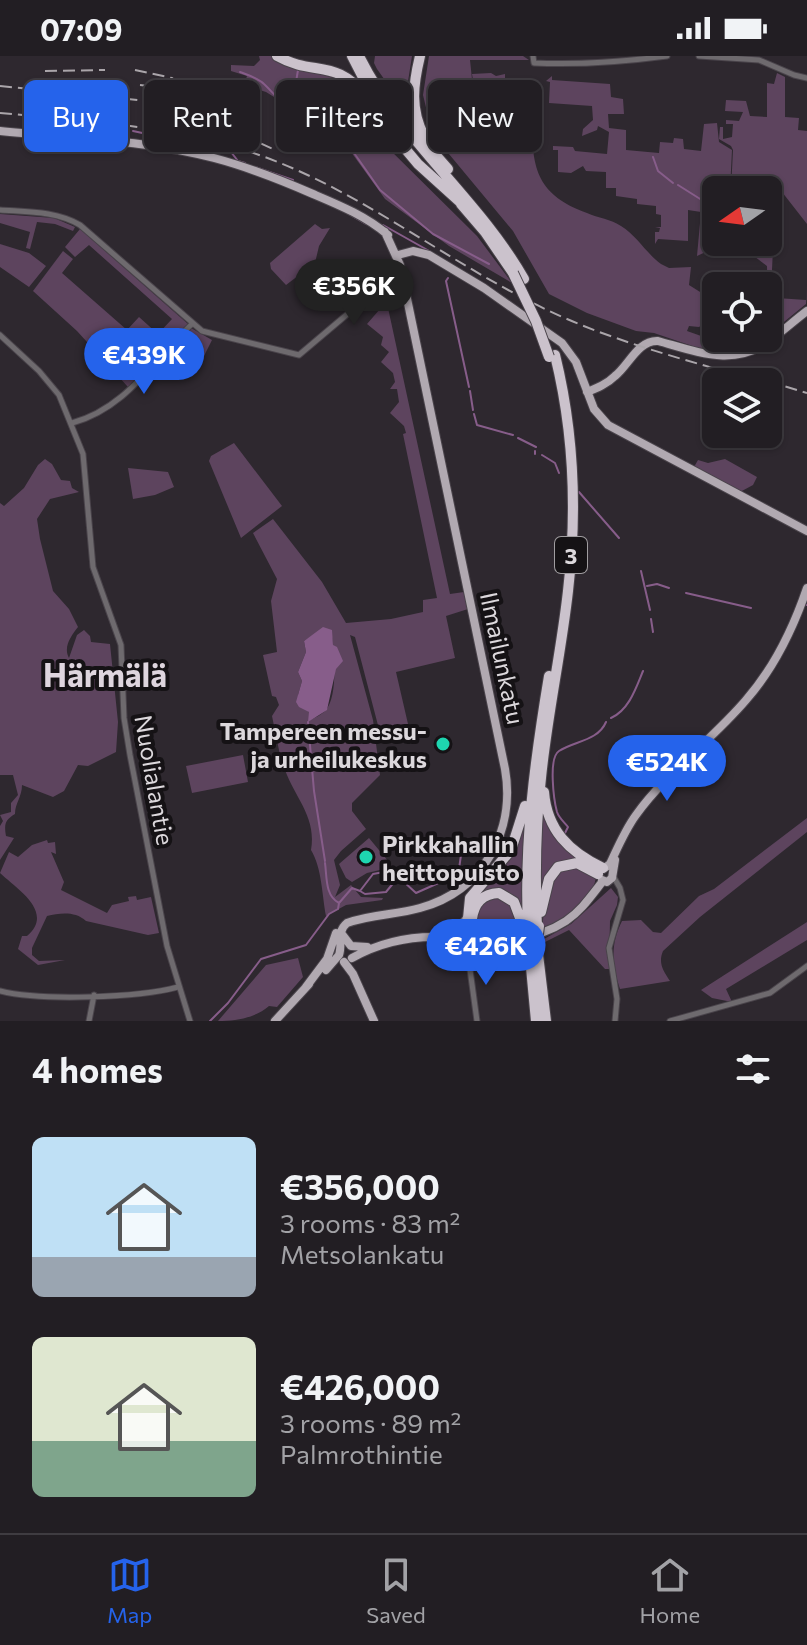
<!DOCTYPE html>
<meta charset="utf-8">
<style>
:root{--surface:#221e23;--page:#2a272b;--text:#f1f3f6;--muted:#a2a2a6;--line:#3f3c41;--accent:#2563eb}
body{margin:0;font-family:Commissioner,sans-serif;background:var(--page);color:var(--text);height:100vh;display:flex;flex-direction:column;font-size:30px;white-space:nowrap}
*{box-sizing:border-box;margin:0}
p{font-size:26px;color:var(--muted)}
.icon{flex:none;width:44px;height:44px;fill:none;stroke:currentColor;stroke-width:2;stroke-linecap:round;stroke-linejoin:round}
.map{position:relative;height:965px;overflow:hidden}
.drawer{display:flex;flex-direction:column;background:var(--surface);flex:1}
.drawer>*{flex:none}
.banner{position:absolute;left:24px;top:24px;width:760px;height:72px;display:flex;gap:16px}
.needle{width:52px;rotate:256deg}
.fabs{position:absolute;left:702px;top:120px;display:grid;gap:16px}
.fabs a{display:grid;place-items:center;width:80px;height:80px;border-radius:12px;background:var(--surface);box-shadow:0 2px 6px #0004,0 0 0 2px var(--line);font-size:40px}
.price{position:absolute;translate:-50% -68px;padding:0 18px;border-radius:28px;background:var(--accent);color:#fff;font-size:26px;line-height:52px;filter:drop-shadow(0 2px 4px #0008)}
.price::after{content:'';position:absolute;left:50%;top:48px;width:24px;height:18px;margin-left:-12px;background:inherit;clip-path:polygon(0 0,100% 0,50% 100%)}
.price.active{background:#222;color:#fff}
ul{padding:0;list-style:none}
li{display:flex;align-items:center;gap:24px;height:200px;padding:0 32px}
li span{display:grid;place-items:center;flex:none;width:224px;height:160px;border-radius:12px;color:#555}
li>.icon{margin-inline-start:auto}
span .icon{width:96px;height:96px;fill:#fffc;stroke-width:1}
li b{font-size:34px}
h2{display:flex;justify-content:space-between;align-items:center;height:96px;padding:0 32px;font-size:34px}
.chip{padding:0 28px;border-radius:12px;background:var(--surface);box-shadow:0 2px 6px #0004,0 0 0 2px var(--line);font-size:28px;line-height:72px}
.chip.active{background:var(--accent);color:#fff}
.status{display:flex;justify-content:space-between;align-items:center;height:56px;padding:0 40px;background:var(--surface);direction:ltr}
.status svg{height:22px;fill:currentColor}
.menu{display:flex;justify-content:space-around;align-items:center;height:112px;border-top:2px solid var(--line);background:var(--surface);font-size:22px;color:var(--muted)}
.menu a{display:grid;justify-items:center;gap:4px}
.menu .active{color:var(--accent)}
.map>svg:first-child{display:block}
</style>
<div class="status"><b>07:09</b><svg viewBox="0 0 49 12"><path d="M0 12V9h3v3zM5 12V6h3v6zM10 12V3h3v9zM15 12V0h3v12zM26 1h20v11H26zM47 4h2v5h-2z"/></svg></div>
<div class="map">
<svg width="807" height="965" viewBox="0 0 807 965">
<rect width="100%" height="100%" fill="#2e282f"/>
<path fill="#5d445e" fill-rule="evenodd" d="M259,0h13l61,22 15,15 31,46 98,97 35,47 -63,-37 -64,-47 -60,-83 -38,-11 -21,-13 -22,-7 3,-9 -16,-5v-6l23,1 6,-6z
M375,0h37l-8,51 -27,-38 -3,-6z
M429,0h94l6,4h-59l3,29 -2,33h61c0,48 6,73 55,91 11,5 24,6 34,13 16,10 25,27 40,38l8,4 22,-1 -2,18 27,17v36h47c-16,11 -33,13 -52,12l3,-12 -5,-10 -6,-4 -4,3 -10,-1 -2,5 17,6 4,8 -3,4h-4l-47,-16 -18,-2 -49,-18 -38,-19 -36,-63 -74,-89 -10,-22 -6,-25z
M491,17l5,3 9,-2v16h-3l-3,-6h-10l3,19 10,-1v-10l6,1 -2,9 21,-1v-9h4v15l-56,3 -1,-5 12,2v-25l-13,-2 -1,-6z
M777,17l8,4v40l14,1 -1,12 9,1v93l-25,-32 -39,-6 -12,4 2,-40 -2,-4 -12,-7 1,-12h3v12l9,-2 1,-13h-7v-4l13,1 4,-9 -18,-1 1,-11 20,1 4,15 17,1v-34l7,1z
M552,20v4l58,4 1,13 12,2 1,15h-16l1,14 17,2v20l33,3 1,-11 13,1 1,-5 9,1 1,10 17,2 3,-27 13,-1 2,19 13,8 -2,40h-14v52h11l-30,14 4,-44 -13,-2v31l-30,-2 -3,5v-12h4l1,-4 -5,-1h6v-12l-5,-1v-8l-19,-2v-5l-21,-3v-8h-10v-16l-20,-1 -3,-5 -12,7 -13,-1v-22h-5v-4l20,1 2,4 32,3 2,-22 -11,-6 -1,4 -15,6 1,-7 10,-9 -1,-14 -43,-3 1,-21 -4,-1z
M0,158l54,4 21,9 -2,4 -18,-7 -18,-2 -7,27 -4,-1 4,-16 -30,-9z
M315,168l7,5 8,-1 -11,18 -4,17 -29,22 -15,-16 -1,-6z
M80,173l108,95 -60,63 -51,-56 -44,-40 30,-40 10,8 -11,14 65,57 12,-13 19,17 14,-15 -83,-74 -14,12 -10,-10z
M0,188l29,9 17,13 -17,21 -29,-20z
M742,191l-9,6 -2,-2 11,-4 31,2 -2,41 6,8 29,2 1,-16 -1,20 -38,31 -1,-69z
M396,226l2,5 -13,7 65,300 14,-2 4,17 -22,7 9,42 -59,14 12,52 -28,9 -25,-96 -5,-2 23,85 7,55 -28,28v8l14,18 -25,22 -7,9 6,25 -5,12 16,-12 10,12 22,1 -1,2 -36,5 -20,11c-4,-21 -4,-48 -15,-66 6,-35 -18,-53 -28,-86l-12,5 -3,-11 12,-3 -8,-39 7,-11 -3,-8 -4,-1 -9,-41 14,-3 -6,-51 6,-22 -24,-46 20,-14 49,63 24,41 45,-4 32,-7v-12l14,-2 -34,-164 3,-1 -2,-7 -14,-13 9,-11 -2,-13h-7l5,-7 -2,-9 -12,-11 8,-10 -8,-7 2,-8 -16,-13 13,-15 -9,-8 10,-10zM331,574c3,19 8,67 -6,81 -4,4 -11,7 -16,10v-9l-11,-17 4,-14 -4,-9 8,-20 -2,-11 11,-7z
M191,272l21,12 -12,24 -25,-16z
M234,387l48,63 -41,32 -32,-77 2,-5z
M45,403l7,5 9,16 9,1 2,7 7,4 -29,7 -13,20 3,20 13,52 16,18 9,18c-7,9 -15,20 -9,31l8,-23 7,-5 6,6 1,6 19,2 8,78 -2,30 -28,14 -10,-1 -14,26 -11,6 -31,-12c0,12 -7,18 -7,29 -10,6 -11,10 -9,22l8,2 -14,22v-34l3,-5 -3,-6 11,-3v-9l7,-8 -5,-20h-13v-272l4,3 20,-18 14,-23z
M725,403l32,18 -4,8 -13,7 -46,-25 4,-7 10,3z
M128,412l40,4 6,15 -19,8 -22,4z
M243,699l5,27 -56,11 -6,-27z
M542,745l2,9 45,54 -30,1 -21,47z
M527,747l-4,115 -22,-27 -28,5 32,-33z
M807,762v14l-107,85 -37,34c-5,12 0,19 7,30l-50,8c-8,-25 -10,-44 2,-68l19,-1 12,12 8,1 38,-37 15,-7z
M369,782l24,29 -26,6 -15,9 -6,-4 -7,-14z
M47,784l1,3 7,-1 1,12 -5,-2 13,30 -3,8 46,23 5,-8 17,-4 -1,-4 8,-1 1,4 14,-3 8,36 -11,2 -62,-14c-11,-10 -26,-8 -39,-5l-15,32v7l7,6 26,-1 -27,5 -20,-16 4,-13h5c28,-24 -10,-47 -27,-63l9,-21 9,5 14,-12z
M575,809l21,12c-4,27 -32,41 -54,53l3,-31 13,-29z
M611,832l7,9 -1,8 -7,16 -1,48h-4l-36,-39 -24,12 -1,-3 27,-15z
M497,839l12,5 12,35 -34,-2 -12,-6c0,-20 5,-24 22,-32z
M807,866v18l-81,49 6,13 -20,-4 -11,-8z
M298,902l5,19 -26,30 -8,-1c-14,12 -33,15 -51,15l48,-56z"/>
<path fill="#875d8a" d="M323,571l9,3 1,15 4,2 6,14 -7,8 -9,41 -19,12 1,-10 -10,-5 -3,-5 6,-21 -4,-9 8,-20 -2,-11z"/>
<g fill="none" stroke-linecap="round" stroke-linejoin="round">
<path stroke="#875d8a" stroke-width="2" d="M298,14l-2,12 9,27 23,7 52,74 53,44 56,30
M240,16c8,3 18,6 24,12 15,14 16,22 38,24
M133,75l98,21 7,9 7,2
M653,101l5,14 15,12
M255,111l38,13
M678,129l38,24
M347,157l19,11
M383,169l48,27
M448,222l-2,3 23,106
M470,335l3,19
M474,358l3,11 36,10
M518,382l18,9
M535,395v3
M542,399l13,8 4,10
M579,436l40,46
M641,515l9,39
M647,530l10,-2 12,4
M686,537l65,15
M806,549h1
M651,563l2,13
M611,662c18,-8 25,-30 32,-47
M308,666l6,69 11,70
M565,777l3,-6c-4,-5 -9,-9 -11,-15 -3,-11 -9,-54 2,-61 15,-10 39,-10 47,-29
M325,807c2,14 0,33 14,40
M403,825l13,12 36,-16 7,-8 2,-14
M360,835l5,3 21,-2 9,-11
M210,965l18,-18 33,-44 45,-14 23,-31 9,-5 1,-6 13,-15 8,3 13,-17 21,-4"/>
<g stroke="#4a444b" stroke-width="7">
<path id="minor" d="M533,0l1,7c45,2 88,-1 133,-7
M699,0l60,4 35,15 13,3
M0,154c28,2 56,1 80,15l122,106 97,24 97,-82 7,-3
M0,279l39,36 20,24 24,59 10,113 28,78 3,73 6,37 37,191 23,75
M72,367c55,-15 81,-63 120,-99
M613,820l7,12 3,12 -14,48 8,51 -2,22
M466,884l11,81
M0,935c40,10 138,7 178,-4
M89,965l5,-26
M670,965l100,-28 37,-27"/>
</g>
<g stroke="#4a444b" stroke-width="10">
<path id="major" d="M0,75c71,7 145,9 214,27 34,9 67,22 99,36 26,11 53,22 75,41
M398,199l15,-4 16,4 55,33 78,55 14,19 18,47 14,16 199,106
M587,336c10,-4 20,-8 28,-16 14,-11 23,-36 43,-35 40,11 77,27 114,-2 12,-9 23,-19 35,-28
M606,811l4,-3c8,-17 15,-34 26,-49 31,-43 76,-75 110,-115 29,-33 47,-71 61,-112
M602,824l5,2 5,-4 3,-18
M341,877l10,13 16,1
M441,877l17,-3 9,-12
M352,902c25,-14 53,-21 82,-21 46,1 91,11 132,-16 16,-11 25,-25 37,-40
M344,906l9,12 21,47
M326,914l13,-15c4,-12 -3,-23 8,-32 24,-9 49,-8 73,-15 63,-17 96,-77 85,-139l-105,-504 -15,-33
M306,931l21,-28 9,-26
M275,965l34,-37"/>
</g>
<g stroke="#4a444b" stroke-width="12">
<path id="highway" d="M277,0c37,21 58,1 90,41
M352,0l19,37 22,33
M359,0c42,85 119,142 165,223
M420,0c-7,29 -10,53 4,80
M381,64l37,44 42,38
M406,65l42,48
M461,148l24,28 28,41
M544,736c3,38 25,60 59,76
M541,856l8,-33 9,-12 19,-4 21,11
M472,863c2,-16 10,-25 27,-26l15,9 9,24
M528,870c-4,-85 7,-166 21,-250
M472,871l16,9
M537,874c-2,-51 -2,-101 4,-152 6,-62 20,-124 27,-187 9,-78 6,-159 -13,-236
M466,883l4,-41 41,-48 14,-44
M529,890l7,75
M537,890l9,75"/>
</g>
<use href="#minor" stroke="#6e6a6e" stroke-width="5"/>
<use href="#major" stroke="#b1a9b1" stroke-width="8"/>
<use href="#highway" stroke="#cbc2cc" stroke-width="10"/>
<path stroke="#aaa5aa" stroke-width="2" stroke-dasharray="12 6" stroke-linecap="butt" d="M135,14l37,8 51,39
M45,15l60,-1
M61,26l60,1
M140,29l23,3 26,10
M0,30l168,17 20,7 85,39
M0,57c88,8 178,13 262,43 97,35 179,101 271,147 72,37 151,56 228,79
M751,320l56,17"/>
<g stroke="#4a444b" stroke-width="12" stroke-linecap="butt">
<path id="highway-bridge" d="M513,217l23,48 13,36
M523,870l4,20
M537,886l2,-16"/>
</g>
<use href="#highway-bridge" stroke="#cbc2cc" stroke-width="10"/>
</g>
<g fill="#1ed5b0" stroke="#151215" stroke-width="3">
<circle cx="443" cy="688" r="8"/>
<circle cx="366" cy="801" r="8"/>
</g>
<g text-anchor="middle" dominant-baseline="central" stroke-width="8" stroke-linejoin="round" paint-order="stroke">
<rect fill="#151215" stroke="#a09da0" stroke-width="2" x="555" y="481" width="32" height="36" rx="6"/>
<g font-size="22" font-weight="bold" fill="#dcd8dc">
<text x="571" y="499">3</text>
</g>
<g font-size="24" fill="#dcd8dc" stroke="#151215">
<text transform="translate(503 602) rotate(78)">Ilmailunkatu</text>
<text transform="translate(155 724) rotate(80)">Nuolialantie</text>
</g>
<g font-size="24" font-weight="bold" fill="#dcd8dc" stroke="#151215" text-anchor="end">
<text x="427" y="674">Tampereen messu-<tspan x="427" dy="28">ja urheilukeskus</tspan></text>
<text x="382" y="787" text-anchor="start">Pirkkahallin<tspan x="382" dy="28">heittopuisto</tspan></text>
</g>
<g font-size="32" font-weight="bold" fill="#ded5de" stroke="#151215">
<text x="105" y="618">Härmälä</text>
</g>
</g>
</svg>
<div class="fabs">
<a><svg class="needle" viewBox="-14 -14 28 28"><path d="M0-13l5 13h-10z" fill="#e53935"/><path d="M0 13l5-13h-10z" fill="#a2a2a6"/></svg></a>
<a><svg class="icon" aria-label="locate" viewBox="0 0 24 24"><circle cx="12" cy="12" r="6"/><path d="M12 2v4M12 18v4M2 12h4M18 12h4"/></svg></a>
<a><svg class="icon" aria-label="layers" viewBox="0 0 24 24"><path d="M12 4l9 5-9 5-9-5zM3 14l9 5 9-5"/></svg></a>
</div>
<b class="price active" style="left:354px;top:271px">€356K</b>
<b class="price" style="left:144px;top:340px">€439K</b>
<b class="price" style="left:667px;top:747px">€524K</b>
<b class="price" style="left:486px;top:931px">€426K</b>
<div class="banner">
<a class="chip active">Buy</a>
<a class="chip">Rent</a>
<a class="chip">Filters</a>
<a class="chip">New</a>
</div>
</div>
<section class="drawer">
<h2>4 homes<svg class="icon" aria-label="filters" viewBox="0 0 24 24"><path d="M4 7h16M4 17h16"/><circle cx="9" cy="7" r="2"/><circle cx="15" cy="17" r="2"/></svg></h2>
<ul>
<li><span style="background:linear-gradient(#bfe0f5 75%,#9aa5b1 0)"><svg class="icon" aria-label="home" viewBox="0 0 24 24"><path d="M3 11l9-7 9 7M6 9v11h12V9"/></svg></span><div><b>€356,000</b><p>3 rooms · 83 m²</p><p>Metsolankatu</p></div></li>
<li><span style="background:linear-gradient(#dfe7d0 65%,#7fa58c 0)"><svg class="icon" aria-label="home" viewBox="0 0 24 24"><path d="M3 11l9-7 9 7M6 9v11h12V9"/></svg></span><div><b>€426,000</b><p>3 rooms · 89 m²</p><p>Palmrothintie</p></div></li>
</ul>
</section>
<nav class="menu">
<a class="active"><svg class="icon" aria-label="map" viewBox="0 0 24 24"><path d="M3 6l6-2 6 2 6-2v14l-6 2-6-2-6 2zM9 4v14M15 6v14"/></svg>Map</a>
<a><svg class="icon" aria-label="saved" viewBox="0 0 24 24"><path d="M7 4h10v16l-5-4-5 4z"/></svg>Saved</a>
<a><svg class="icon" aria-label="home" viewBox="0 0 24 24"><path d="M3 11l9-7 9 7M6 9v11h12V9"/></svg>Home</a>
</nav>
